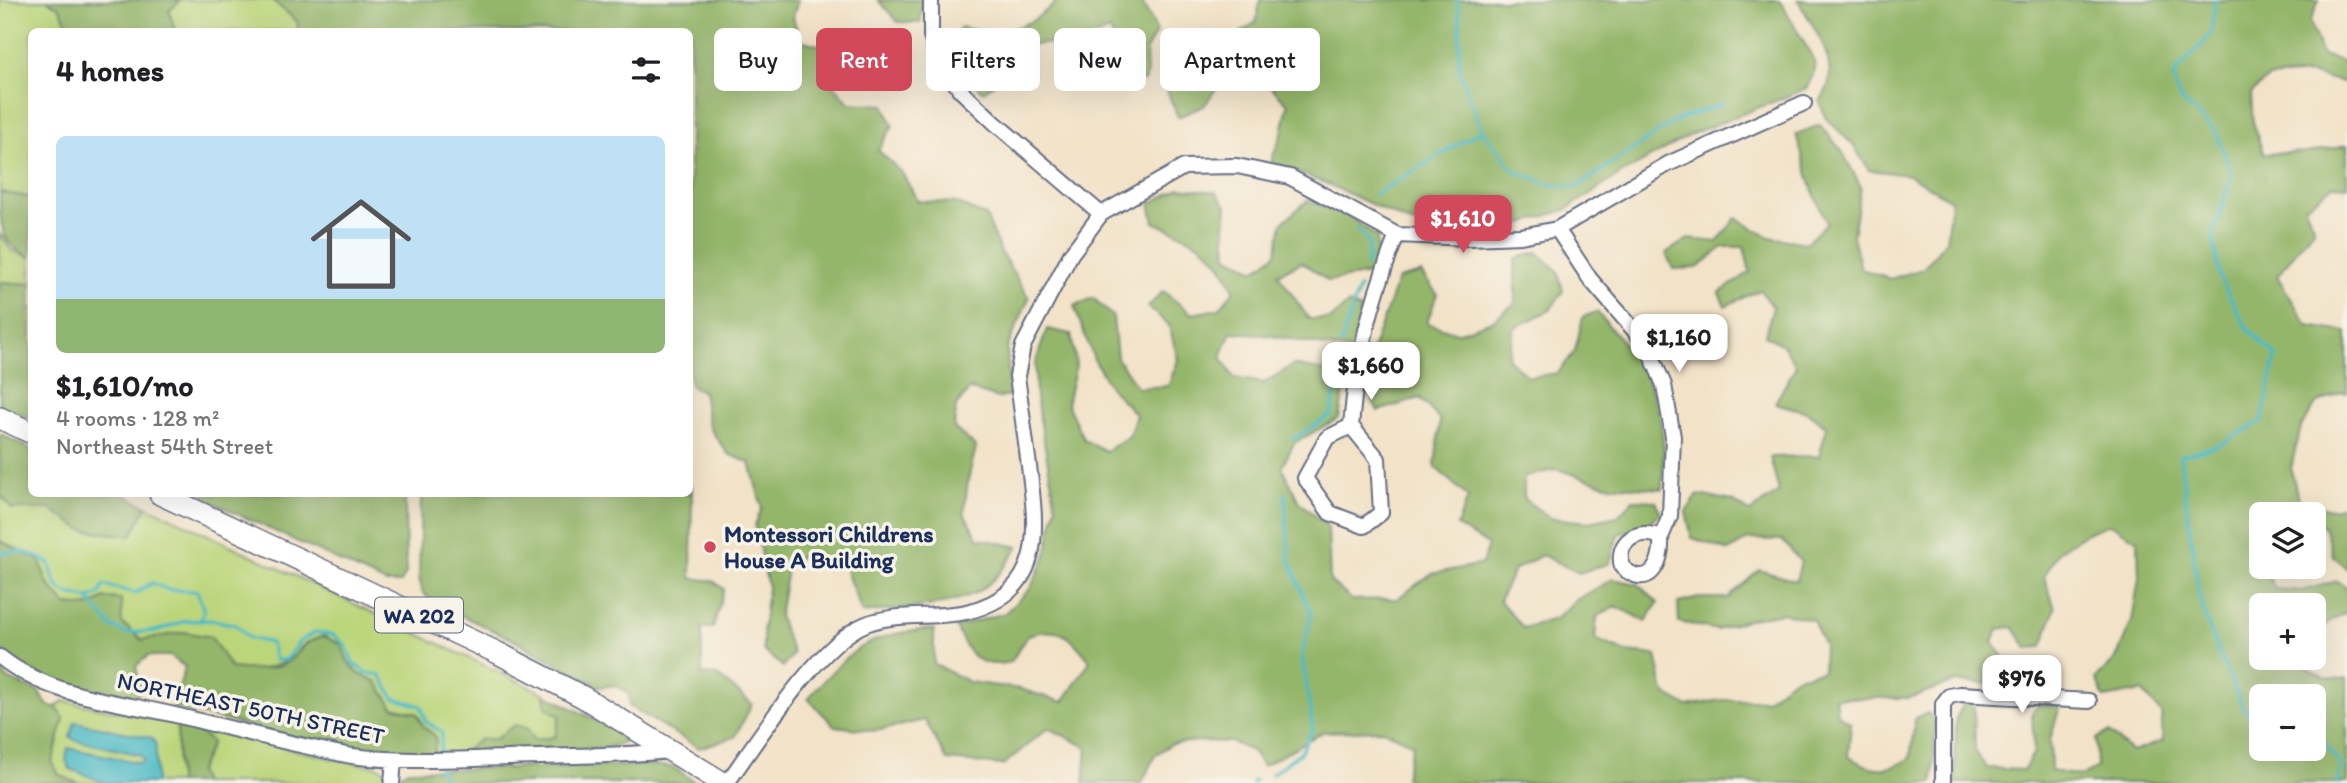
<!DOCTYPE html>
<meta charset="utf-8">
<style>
:root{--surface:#fff;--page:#f6f6f6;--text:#202124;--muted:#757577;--line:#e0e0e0;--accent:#d1495b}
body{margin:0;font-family:Itim,sans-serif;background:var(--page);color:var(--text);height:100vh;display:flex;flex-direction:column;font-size:26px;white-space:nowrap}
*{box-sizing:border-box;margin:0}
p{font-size:23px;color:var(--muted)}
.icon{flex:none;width:38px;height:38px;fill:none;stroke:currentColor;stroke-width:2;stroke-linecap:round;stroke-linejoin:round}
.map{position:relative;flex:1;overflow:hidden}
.drawer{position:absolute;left:28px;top:28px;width:665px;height:469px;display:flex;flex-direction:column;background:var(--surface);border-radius:10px;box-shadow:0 7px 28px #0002}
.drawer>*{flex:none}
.top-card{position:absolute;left:714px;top:28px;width:665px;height:63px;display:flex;gap:14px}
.controls{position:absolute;left:2249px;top:502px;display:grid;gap:14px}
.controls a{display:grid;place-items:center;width:77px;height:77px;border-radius:10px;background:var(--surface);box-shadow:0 7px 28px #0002;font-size:35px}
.price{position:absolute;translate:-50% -60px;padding:0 16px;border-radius:14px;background:#fff;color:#222;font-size:23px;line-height:46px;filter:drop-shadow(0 2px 4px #0008)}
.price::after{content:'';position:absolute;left:50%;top:42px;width:21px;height:16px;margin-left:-10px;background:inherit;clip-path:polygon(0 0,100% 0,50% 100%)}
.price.on{background:var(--accent);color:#fff}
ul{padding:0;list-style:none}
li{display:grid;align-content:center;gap:14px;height:371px;padding:0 28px}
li+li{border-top:2px solid var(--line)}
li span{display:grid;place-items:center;height:217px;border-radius:10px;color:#555}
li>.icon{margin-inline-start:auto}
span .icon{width:126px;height:126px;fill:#fffc;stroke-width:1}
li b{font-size:30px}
h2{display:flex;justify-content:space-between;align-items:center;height:84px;padding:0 28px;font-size:30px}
.chip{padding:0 24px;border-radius:10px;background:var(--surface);box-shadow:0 7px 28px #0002;font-size:24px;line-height:63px}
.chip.on{background:var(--accent);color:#fff}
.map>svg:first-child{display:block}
</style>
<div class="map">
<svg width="2347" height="783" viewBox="0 0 2347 783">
<rect width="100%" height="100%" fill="#f7f3e8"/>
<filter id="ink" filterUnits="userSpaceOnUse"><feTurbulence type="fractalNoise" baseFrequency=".0143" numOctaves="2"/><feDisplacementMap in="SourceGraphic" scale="14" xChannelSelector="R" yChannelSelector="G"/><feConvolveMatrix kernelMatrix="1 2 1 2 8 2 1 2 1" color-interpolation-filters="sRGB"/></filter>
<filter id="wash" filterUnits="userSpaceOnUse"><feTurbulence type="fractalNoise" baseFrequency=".00686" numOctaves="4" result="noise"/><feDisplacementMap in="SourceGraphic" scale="28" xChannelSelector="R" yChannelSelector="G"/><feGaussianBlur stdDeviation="1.57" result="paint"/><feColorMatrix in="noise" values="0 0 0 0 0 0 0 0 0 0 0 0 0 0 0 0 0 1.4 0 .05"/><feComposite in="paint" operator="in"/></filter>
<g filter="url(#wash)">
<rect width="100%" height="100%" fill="#f2e2c7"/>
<path fill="#bbd57a" stroke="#6b826c" stroke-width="2" d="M0,0h47l13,8 11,23 -39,1v163l-3,2 -29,-5z
M180,0h92l26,22 -1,9h-122l-6,-20z
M0,234l12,17 19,6v27l-31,-2z
M0,494l13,15h37l33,21 48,5 16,-29 398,188 2,13 13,9 -5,21 -21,3 -19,-15 -19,14h-15l-19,14 -28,2 2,-18 -13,-11 -6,-13 -24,-6 -17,-26 -17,-7 -11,-12 -7,-18 -35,-2 -17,19 -32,10 -26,-3 -47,-36 -41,8 -21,-17 -17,-25 -18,9 -21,-2 -19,-22 -7,-22 -40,-20z
M63,701l114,22 1,60h-100l-19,-8 -7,-12 12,-45 -8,-11z
M191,726l147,34 42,7 6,5v11h-183l-5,-10z"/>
<path fill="#94b66a" stroke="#587264" stroke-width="2" fill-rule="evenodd" d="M47,0h133l-11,11 6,20 -104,1 -11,-24z
M272,0h526l-5,17 7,23 32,9 -6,26 23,28 35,2 9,21 -15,24 24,23 16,28 38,2 30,13 14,35 29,47 -22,50 3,47 -13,3 -27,-9 -14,17 -2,22 22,19 -8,33 -4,33 14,25 40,9c-11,17 -22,33 -39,44 -27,16 -85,18 -117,22l-19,-50 -18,6 -19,-15 -18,9 -9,54 14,37 -10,13 -20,-17v-20l5,-43 -13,-62 7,-17 -12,-45 -22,-9 -19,-27 -6,-35 -13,-7v-353l-393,-1 1,-9z
M878,0h45l-3,23 -22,-1z
M1055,0h86l16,31 -11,19 1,23 -3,8 -10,-2 -24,-49 -24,9 -61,7 -20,29 -22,17 -15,-14 -16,-38 9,-13 37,8 34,-14 23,-17z
M1260,0h520l35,62 -2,13 -7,14 -112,44 -73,41 -56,36 -41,13 -68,2 -45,-2 -81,-38 -59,-23 11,-29 6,-29 -29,-29 -31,-3 -24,34 -26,11 -13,-31 91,-64z
M1798,0h521l-9,22 12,33 25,8v20l-38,-9 -41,4 -17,16 2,31 11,29 45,-2 38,-7v42l-14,-2 -28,22 9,21 -37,48 31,50 39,6v61l-5,-1 -26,12 -15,23 -10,40 8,37 33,5 15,-3v63l-14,-13 -9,-30 -10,-4v-8h-53v53h3l11,22 27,2 35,-10 10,6v25l-19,10 -14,18v-34h-53v52h46l-1,10 20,10h21v105h-392l1,-65 9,-16 9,2 1,48 12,16 36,2 11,-18 -2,-40 6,-7 22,1 -10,34 1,31 30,5 16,-9 -1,-28 13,-7 23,20 31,-11 -2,-28 -19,-22 -38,7 -8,-19 20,-20 16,-38 7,-43 -1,-37 -28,-17 -24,9 -28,19 -14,25 11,31 -13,39 -15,1 -14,-21 -15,2 -5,13 31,43 -70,-3 -45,16h-74l2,16 14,9 -3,33c21,14 40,18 62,2l5,-40 13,-5 7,9 -2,61h-520l-8,-6 8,-33 -30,-14 -60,2 -60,34 -11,-15 -21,-9 -31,-1 -29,3 -16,11 -13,28h-58l3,-36 -39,-19 -45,37 -56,-5 -22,-40 -49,11 -41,-5 -27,-27c43,-51 59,-65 126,-70v35l35,18 51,7 43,13 27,-41c-20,-25 -29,-36 -62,-26l-17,27c-32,8 -43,-7 -55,-35l49,-14 25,-24 16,-33 10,-49 -20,-109 -1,-34 12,-35 24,5 5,31 -9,39 17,36 22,11 23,-15 7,-21 -26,-28 -16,-28 -20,-53 19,-8 20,19 4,41 21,30 30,-2 10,-26 -9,-35 -21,-18 15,-16 29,23 27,-5 15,-18c-17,-45 -39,-50 -80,-69l-4,-19 30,-15 36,4 11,15 -2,19 2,30 28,14 21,-16 6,-31 25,-22 39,13 31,23 1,23 -8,14 -42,7 -26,-19 -24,12 31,45h22l17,-15 13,6 -8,41c-41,-6 -81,-18 -122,-19l-10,25 13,21 30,5 29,-18 54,10 -8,43 -45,25 -12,24 17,35 29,25 2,54 22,19 45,-1 34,-25 51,-10 6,-19 -31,-19 11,-29 -33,-30 5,-47 -20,-22 -42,13 -12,-24 8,-42 24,-66 23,-6 16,21 -10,29 30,10 35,-12 23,-18v-44l22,-7 21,19 5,20 -13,19 -36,18 -6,31 21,18 29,-4 17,-22 8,-34 14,-5 45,52 18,51 4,35 -2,39 -56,-4 -49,-16 -33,8v22l26,19 39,4 29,-6 15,-16 23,1 5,13 -17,12 -26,8 -8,29 -31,10 -37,-18 -28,15 -15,30 24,28 32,-9 21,-19 37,-21 25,5 20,19 -12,18 -31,-15 -18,11 -2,22 31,13 30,3 8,38 23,13 34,-6h45l30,-23 27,-6 1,-26 -11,-25 -31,-7 -36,7 -29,10 -38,-8 -1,-19 21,-5h29l31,-28 37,11 5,-19 -19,-22 -34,-1 -19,12 -37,-13 -6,-26 12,-17 35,6 17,11 29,-20 -9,-35 49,-1 8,-29 -20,-15 -32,-9 21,-37 -12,-20 -19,-11 8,-28 -13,-17 -35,16 -6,-13 31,-21 -6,-25h-21l-26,21 -24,1 -7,-16 22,-14 29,3 19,-24 33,19 37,6 21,-20 -15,-34 -16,-55 24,-9 22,26 19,36 -8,49 8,33 29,10 33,-10 23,-28 5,-41 -42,-25 -40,-5 -16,-25 -28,-28 -5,-15c3,-6 8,-13 9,-20 5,-29 -18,-58 -31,-82zM2261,696h53v53h-53z
M0,192l28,5 3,-2v62c-31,-12 -31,-30 -31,-65z
M0,282l31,2v135l-31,-14z
M0,434l31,15 1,45h90l25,12 -16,30 -48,-6 -33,-21h-38l-12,-15z
M690,484l2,3 -1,91 22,3 11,8 -11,39h-11v46l15,1 35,29 -17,33 -36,11 -70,-42v-12l-14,-9 -15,2 -88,-48 -78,-36 -12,-11 -3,-15 2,-83h269z
M195,494h210l1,79 -5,10h-15z
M0,541l40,20 7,22 19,22 21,2 18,-9 16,1 1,24 20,17 42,-8 27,5 20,31c18,2 47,3 60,-9 15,-13 12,-16 32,-23l18,8 7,18 11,12 17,7 17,26 24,6 6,13 13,11 -2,18c-90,-3 -175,-26 -261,-48l12,-40 -15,-11h-22l-12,10 4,22 -4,14c-48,-12 -99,-18 -136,-53z
M0,670l9,10 29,11 10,15 8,1 8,11 -12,45 7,12 19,8h-78z
M545,694l75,39 3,9 -6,3 -14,3 -141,5 19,-14h15l19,-14 12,3 7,12 21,-3 5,-21 -14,-9z
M177,723l14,3 21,16 -14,31 5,10h-25z
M649,765l24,2 23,16h-295v-9l7,-4z"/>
<path fill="#4cbac4" stroke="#347491" stroke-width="2" d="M75,722l77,16 4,7v38h-50l-36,-14 -4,-9 2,-12 73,15 3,-3 -4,-5 -65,-15 -5,-3z"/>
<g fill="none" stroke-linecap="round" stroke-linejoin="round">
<path stroke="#4cbac4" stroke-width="3.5" d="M1457,0l3,22 -1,47 23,61 32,40 36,15 27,2 98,-66 47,-17
M2215,0l-4,34 -38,42 6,22 37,34 16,42 -19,61 7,44 27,49 29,28 -14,65 -43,24 -39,11 19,140 14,43 29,67 19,20
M1375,194l107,-64
M1357,228l12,15 -2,22
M1341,344l18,-56
M1293,439l38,-24 6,-34
M0,553c21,-4 32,-1 50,11 5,27 11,29 37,34l24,28 14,7 31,-2 29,-10 28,-1 23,5 13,13 22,5 4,17h11l14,-19 16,-9 18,3 12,11 7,17 13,10 14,2 14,23 27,8 5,16 16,10 -2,23
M88,598l11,-3 5,-10 32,8 16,-10 17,7 28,1 7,20 -4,10
M2314,743l11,1 17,22 -4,17
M440,763v8l8,12
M1272,774l29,-22 12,-23 -11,-73 9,-42 -22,-55 -4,-65
M1252,783l3,-3"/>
</g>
</g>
<g filter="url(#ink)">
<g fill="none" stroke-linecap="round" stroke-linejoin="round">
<g stroke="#666e83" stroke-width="18">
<path id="minor" d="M931,0v36l7,22 22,32 35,33 106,91
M1557,229l33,50 57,66 17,40 9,52 -3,79 -9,21c-22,-9 -46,3 -39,30 27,24 41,-3 39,-30
M1351,426l27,33 3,54 -17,13 -34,-13 -25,-35 22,-40 24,-12c6,-72 20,-125 46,-191
M0,657c50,40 115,44 175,58 59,14 118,30 177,41 53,7 104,3 157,2 54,-2 108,-2 162,-7
M392,783l2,-22
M727,783c30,-42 92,-140 139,-159 31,-12 68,-5 100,-12 80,-19 71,-82 63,-146 -4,-30 -8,-60 -12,-90l6,-30 48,-92 30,-40 83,-47 53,-1 53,11 107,58 72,3 52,-2 36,-7 111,-65 136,-61
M1943,783v-79l6,-8 11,-2 129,7"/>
</g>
<g stroke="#666e83" stroke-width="24">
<path id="primary" d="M0,418l32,15
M160,494l338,159 85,44 140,86"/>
</g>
<use href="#minor" stroke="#fff" stroke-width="14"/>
<use href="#primary" stroke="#fff" stroke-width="21"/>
</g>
</g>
<circle fill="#d1495b" stroke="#f7f3e8" stroke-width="2.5" cx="710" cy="547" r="7"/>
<g text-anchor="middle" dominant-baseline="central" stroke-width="7" stroke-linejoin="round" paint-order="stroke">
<rect fill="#f7f3e8" stroke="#5d6a87" stroke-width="2" x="375" y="597.5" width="88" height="35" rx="5"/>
<g font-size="21" font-weight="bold" fill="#1b2f5e">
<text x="419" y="615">WA 202</text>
</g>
<g font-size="23" font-weight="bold" fill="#1b2f5e" stroke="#f7f3e8" text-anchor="start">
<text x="724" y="534">Montessori Childrens<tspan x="724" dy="26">House A Building</tspan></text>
</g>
<g font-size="23" fill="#1b2f5e" stroke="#f7f3e8">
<text transform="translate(251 708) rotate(12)">NORTHEAST 50TH STREET</text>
</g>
</g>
</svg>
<div class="controls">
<a><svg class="icon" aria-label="layers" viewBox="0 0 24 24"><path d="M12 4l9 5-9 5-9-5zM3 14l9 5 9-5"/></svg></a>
<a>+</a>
<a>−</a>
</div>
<b class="price on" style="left:1463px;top:255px">$1,610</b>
<b class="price" style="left:1679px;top:374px">$1,160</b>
<b class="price" style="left:1371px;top:402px">$1,660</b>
<b class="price" style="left:2022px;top:715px">$976</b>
<div class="top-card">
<a class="chip">Buy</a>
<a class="chip on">Rent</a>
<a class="chip">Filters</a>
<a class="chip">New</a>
<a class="chip">Apartment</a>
</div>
<section class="drawer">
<h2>4 homes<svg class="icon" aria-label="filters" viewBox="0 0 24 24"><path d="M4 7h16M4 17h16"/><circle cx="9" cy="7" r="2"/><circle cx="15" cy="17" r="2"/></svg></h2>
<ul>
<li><span style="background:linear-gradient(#bfe0f5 75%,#8fb573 0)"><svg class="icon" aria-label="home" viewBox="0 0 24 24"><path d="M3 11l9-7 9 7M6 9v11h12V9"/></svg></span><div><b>$1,610/mo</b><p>4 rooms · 128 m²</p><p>Northeast 54th Street</p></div></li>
</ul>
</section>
</div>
